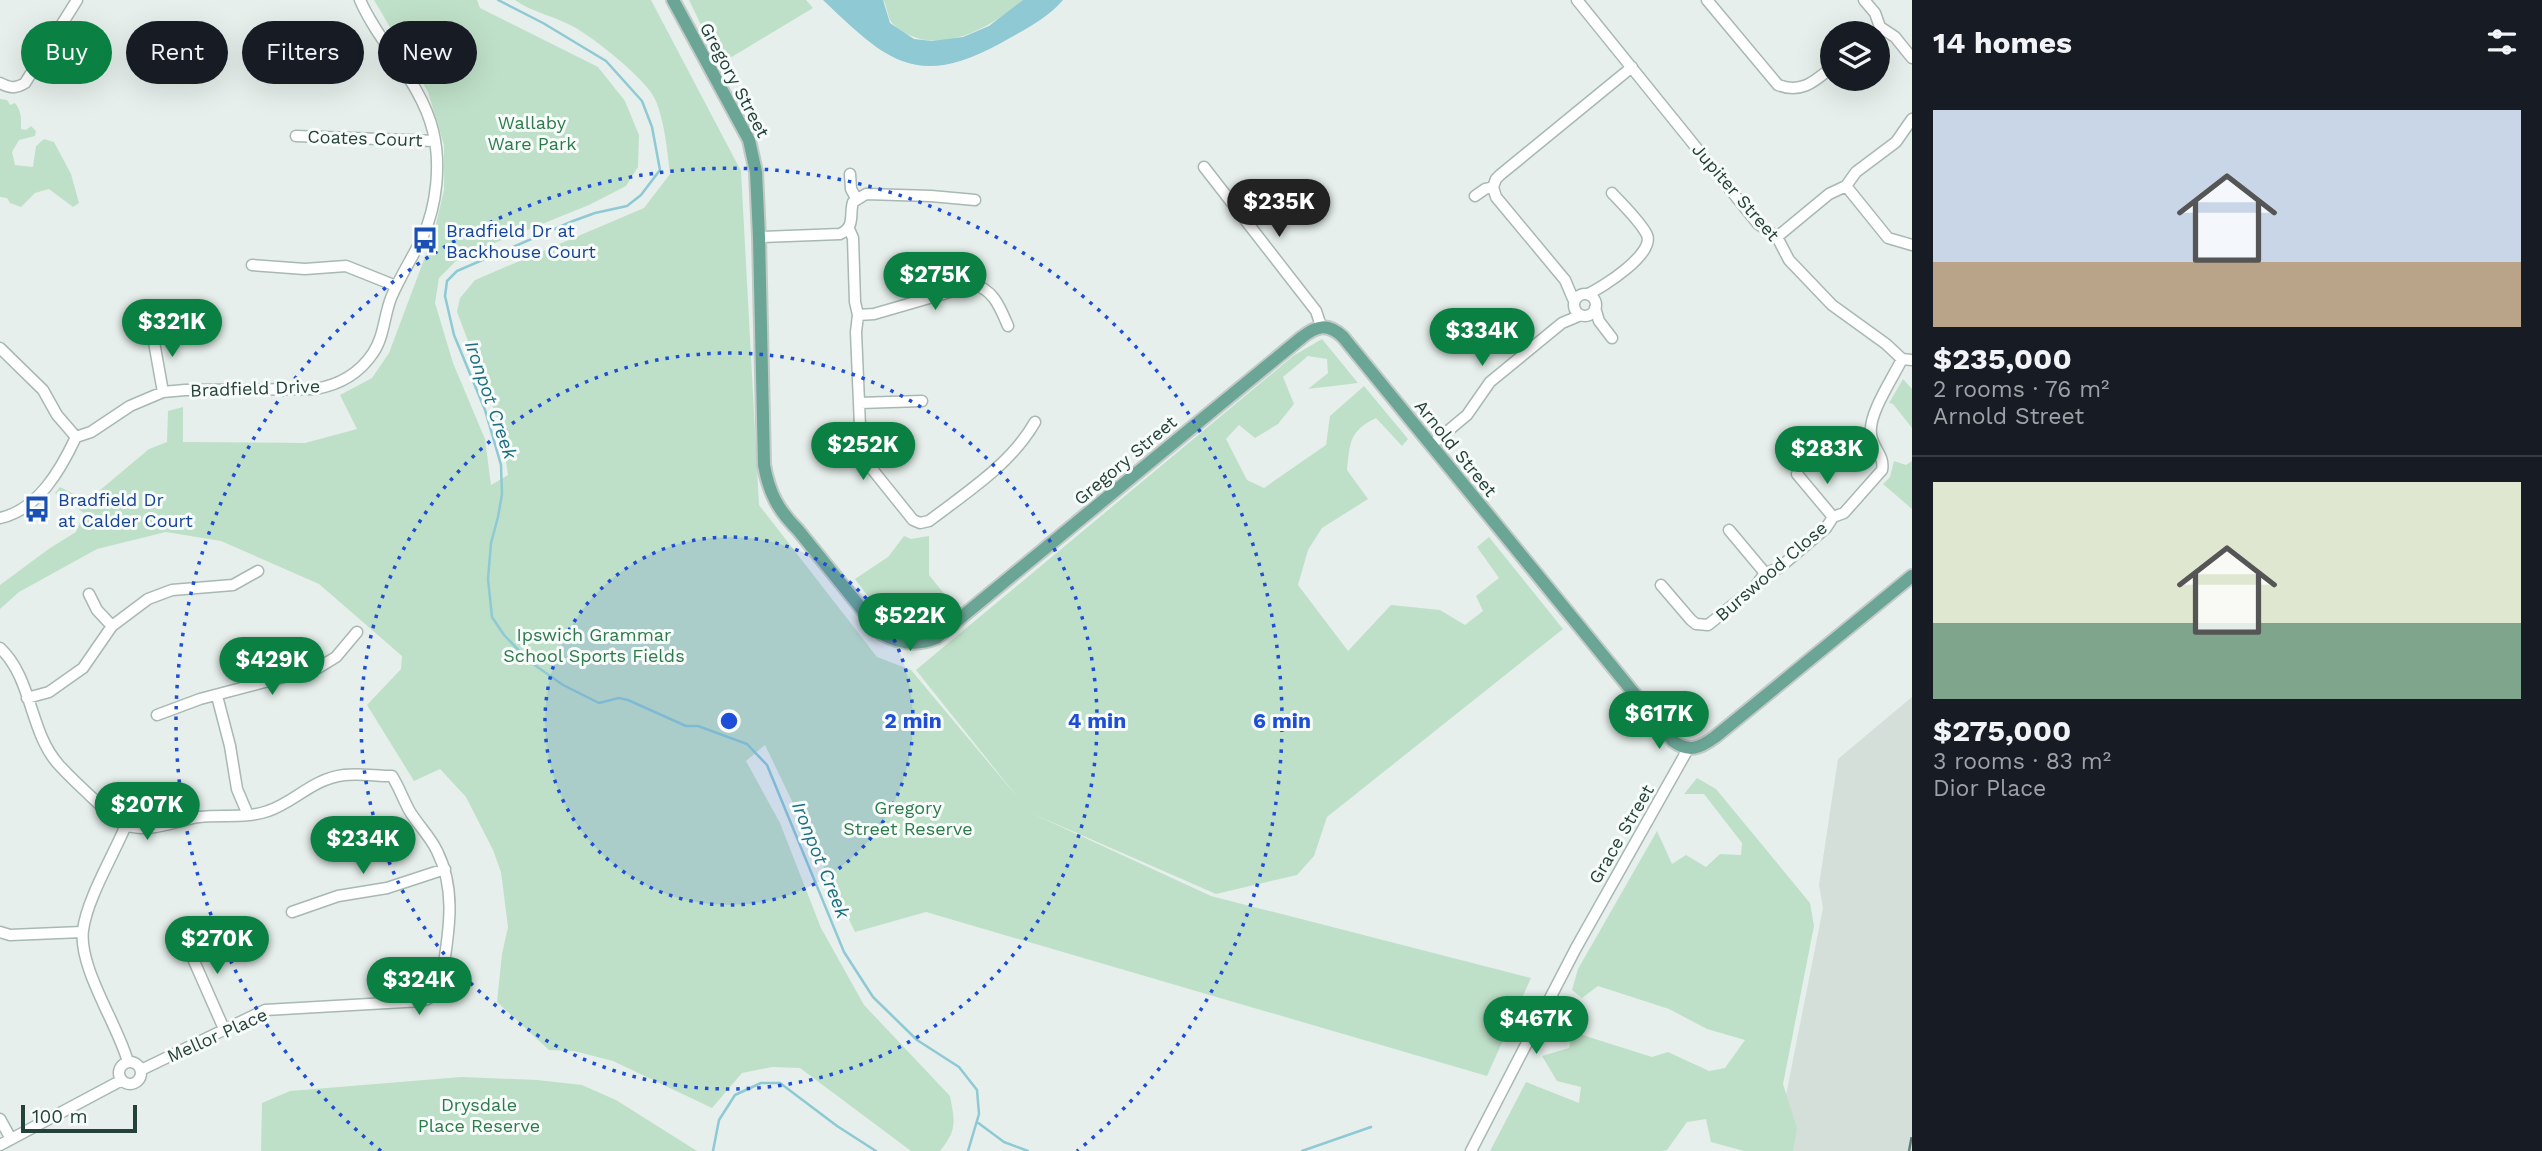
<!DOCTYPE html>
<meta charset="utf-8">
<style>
:root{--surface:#171b24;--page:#20242c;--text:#f1f3f6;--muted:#9ea1a6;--line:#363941;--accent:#0b8043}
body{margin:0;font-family:"Work Sans",sans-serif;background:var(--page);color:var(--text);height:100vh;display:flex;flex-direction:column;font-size:26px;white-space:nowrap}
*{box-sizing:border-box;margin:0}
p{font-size:23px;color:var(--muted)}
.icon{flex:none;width:38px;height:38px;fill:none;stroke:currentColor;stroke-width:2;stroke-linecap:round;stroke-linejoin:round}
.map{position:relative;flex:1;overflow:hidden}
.drawer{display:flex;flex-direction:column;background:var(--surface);width:630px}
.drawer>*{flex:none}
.top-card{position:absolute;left:21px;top:21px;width:665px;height:63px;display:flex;gap:14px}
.tools{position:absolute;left:1820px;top:21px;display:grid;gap:14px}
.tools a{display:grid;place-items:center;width:70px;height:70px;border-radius:50%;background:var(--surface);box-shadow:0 7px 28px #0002;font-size:35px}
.scale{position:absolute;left:21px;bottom:18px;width:116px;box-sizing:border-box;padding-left:7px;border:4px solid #24423a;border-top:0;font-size:19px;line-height:24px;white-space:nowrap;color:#24423a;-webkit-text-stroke:5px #f7fbf9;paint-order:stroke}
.price{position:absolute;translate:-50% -60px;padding:0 16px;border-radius:24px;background:var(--accent);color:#fff;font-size:23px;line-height:46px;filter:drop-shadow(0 2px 4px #0008)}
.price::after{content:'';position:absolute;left:50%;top:42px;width:21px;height:16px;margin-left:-10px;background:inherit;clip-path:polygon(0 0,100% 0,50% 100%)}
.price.current{background:#222;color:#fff}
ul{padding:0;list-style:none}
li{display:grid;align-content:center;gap:14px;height:371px;padding:0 21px}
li+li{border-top:2px solid var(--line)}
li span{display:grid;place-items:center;height:217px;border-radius:0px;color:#555}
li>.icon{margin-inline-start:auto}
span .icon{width:126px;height:126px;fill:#fffc;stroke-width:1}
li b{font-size:30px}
h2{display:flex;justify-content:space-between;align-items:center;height:84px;padding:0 21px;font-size:30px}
.pill{padding:0 24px;border-radius:32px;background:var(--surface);box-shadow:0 7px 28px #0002;font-size:24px;line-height:63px}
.pill.current{background:var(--accent);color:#fff}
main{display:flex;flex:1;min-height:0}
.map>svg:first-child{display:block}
</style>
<main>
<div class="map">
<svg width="1912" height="1151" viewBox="0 0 1912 1151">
<rect width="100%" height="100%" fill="#e6efeb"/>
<path fill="#d4dfda" d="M1912,697v454h-137l48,-243 -4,-23 19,-126z"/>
<path fill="#bfe0c8" d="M374,0h103l3,8 118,59 27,34 14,34 -1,32 -12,19 -37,19 -129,52 -21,21 -4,25 18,60 32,76 6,46 17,-10 -7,-47 -44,-116 3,-14 15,-18 169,-72 26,-34c-3,-24 -5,-52 -15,-75 -8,-19 -62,-62 -81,-72 -19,-11 -41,-14 -59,-27h136l90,171 18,334 118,152 34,13 108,129 -103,-129 377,-314 29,-17 36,44 -50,6 20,-16 -1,-14 -19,-3 -25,21 11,27 -16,20 -23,14 -16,-13 -13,14 21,41 17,8 62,-43 4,-29 34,-30 44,53 -6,7 -26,-28c-27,13 -26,25 -29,52l21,29 -46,29 -14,22 -10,35 50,66 43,-46 49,5 25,15 18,-14 -7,-15 23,-18 -22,-31 12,-10 74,92 -236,188 -13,39 -17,19 -81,19 -185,-81 180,83 320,82 -44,98 -561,-164 -71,20 -90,-187 -19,16 34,62 41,105 43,77 86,91c5,26 7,34 -10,55h-29l-111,-83 -28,-1 -30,6 -30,35 -99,-47 -39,-10 -25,-1 -52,-48 5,-48 6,-27 -7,-55 -8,-22 -27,-53 -26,-28 -26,12 -47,-76 34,-36 1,-13 -83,-72 -98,-43 -55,-9 -69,17 -78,43 -19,17v-24l50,-37 26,-16 8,-19 -29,-20 5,-6 27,14 62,-52 18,-7 1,-31 15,-4v35l122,1 52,-14 -17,-34 32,-17 17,-25 45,-120 10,-43v-45l-16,-53z
M689,0h117l7,8 -93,56z
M883,0h140c-33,29 -91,61 -130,24 -6,-5 -5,-17 -10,-24z
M0,99l7,1 3,5 5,-2c7,9 6,16 6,26l5,1 5,-4 5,5 -1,5 -16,4 -7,12 3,13 18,2 3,-21 8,-7 10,3 17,32 8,29 -6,4 -24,-18 -14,4 -14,14 -11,-4 -3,-5 -7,-1z
M1903,379l9,10v39l-19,-24 -4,-1z
M1894,461l12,4 6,-4v48l-29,-25 7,-7z
M904,536l7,3 18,-3v39l26,32c-8,5 -15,12 -23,16 -33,16 -61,-22 -77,-44l33,-22z
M1697,778l19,11 94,114 4,23 -31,158 14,44 -4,23h-49l-33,-9 -5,-23 -19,3 -20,28 -5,1h-172l36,-69 53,21 2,-16 -24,-6 -15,-25 27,-8 4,-16 79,25 16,-5 41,19 16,-3 20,-28 -38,-11 -38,-20 -71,-23 -16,12 -10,-8 6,-21 79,-138 15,33 14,-9 20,12 14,-13 21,1 1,-12 -38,-49h-20z
M461,1077l76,3 45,5 34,15 81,51h-436l1,-48 28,-12z"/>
<path fill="#8ec9d4" d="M823,0h60l7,23 24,16 18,2 31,-4 26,-11 34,-26h40c-16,19 -41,31 -62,43 -85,47 -115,17 -178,-43z"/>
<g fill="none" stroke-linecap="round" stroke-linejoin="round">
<path stroke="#8ec9d4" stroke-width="2.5" d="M498,0l45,23 63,38 36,40 10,26 8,43 -19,25 -14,11 -32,7 -22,8 -116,50 -10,10 -2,15 9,39 31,75 16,55 1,29 -4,23 -7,26 -3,36 4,38 12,18 25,26 34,24 36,18 20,-5 9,2 58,26h12l49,18 20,21 77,187 29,45 44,43 42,27 18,23 2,24 -11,37
M977,1122l27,20 24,9
M713,1151l6,-31 16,-25 26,-12h19l57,43 39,25
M1302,1151l69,-24"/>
<g stroke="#a8b8b2" stroke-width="13">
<path id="minor" d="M1577,0l181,224 19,13 12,23 43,45 54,39 16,15 10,1
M1707,0l71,85c24,9 37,-4 54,-18
M1864,0l11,13 5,14 15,10 17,21
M0,83c10,5 15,6 25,0l52,-83
M296,136l139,5
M1204,167l112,144 5,15
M850,174l1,15 5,9
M1846,186l42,52 24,7
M1493,187l3,-8 4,-4 132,-108
M1493,187l3,10 69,83 9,21
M1475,196l10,-7 8,-2
M849,229l4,9 2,64 3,13 -2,17 5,118 7,14 45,56 7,3 9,-2c38,-29 82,-57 106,-99
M759,237l81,-3c16,-7 9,-20 13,-32l13,-8 65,2 44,4
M1777,237l52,-43 17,-8 10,-14 40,-30 16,-23
M252,265l53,4 41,-3 50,20
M1574 305a11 11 0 1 1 22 0a11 11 0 1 1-22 0Z
M1588,294c15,-7 67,-40 59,-59 -6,-13 -25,-31 -35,-42
M1595,308l4,13 13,17
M858,315l16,-1 100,-29c20,4 27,25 34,41
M141,329l11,2 7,-8
M152,331l11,61
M0,348l43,42 14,25 19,22
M859,403l63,-2
M1431,445l36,-30 23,-33 72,-59 19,-8
M1797,474l36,43
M0,518c38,-8 61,-49 76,-81l15,-5 39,-26 33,-14 22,-2 130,-1c24,-4 44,-15 58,-36 11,-16 11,-37 18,-55 9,-22 22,-41 32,-62 14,-31 18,-73 10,-105 -12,-50 -53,-85 -73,-131
M1729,530l36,43
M1661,585l30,35 5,4 12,1 47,-38 10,-14 14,-5 47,-40 7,-11 11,-4 38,-43c3,-15 -10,-22 -11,-36 -3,-20 22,-56 31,-75
M89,594l8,16 15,16
M0,648c33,31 29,84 59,117 10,11 57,57 67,60 24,9 51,-5 73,-8 23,-3 47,2 69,-6 27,-9 44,-32 76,-36 15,-2 32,1 48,1 7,11 11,23 17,34 8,14 21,26 28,41 18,36 13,74 7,112 -3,19 -2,32 -22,38l-157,9 -124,60
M217,696l13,50 7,43 11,26
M27,698l22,-6 34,-24 29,-42 36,-27 24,-9 61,-5 25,-14
M157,715l43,-16 118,-31 18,-11 21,-25
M126,825c-13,31 -39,74 -43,105 -5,37 35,95 45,132
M292,912l46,-16 49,-8 58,-19
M189,930l5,31 30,68
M0,932l10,3 72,-3
M119 1073a11 11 0 1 1 22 0a11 11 0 1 1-22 0Z
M0,1119l11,20
M0,1145l122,-65
M1471,1151l105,-203 112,-199"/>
</g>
<g stroke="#c2cac8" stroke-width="16">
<path id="major" d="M673,0l76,140 7,32 3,65 5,228c5,28 14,45 34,65l83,103c17,10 36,13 55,5l365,-300c16,-13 27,-15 42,-1l330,404c16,12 27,7 42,-4l197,-161"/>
</g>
<use href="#minor" stroke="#fff" stroke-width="10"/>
<use href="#major" stroke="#6aa596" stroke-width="12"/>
<path stroke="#5f7d75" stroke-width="2.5" stroke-dasharray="14 7" stroke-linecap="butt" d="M1909,1151l3,-16"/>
</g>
<circle cx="729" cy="721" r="184" fill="#1d4ed8" fill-opacity=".12"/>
<g fill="none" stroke="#1d4ed8" stroke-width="3.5" stroke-dasharray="3.5 7">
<circle cx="729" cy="721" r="184"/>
<circle cx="729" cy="721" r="368"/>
<path d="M381 1151A553 553 0 1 1 1077 1151"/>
</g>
<defs>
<g id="bus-bare" transform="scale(2.1)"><path d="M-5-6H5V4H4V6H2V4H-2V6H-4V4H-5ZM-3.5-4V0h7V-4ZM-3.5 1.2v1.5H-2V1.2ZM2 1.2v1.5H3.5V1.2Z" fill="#1a4fb4" stroke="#f7fbf9" stroke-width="2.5" paint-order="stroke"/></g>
</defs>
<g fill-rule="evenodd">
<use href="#bus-bare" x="425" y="240"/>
<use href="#bus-bare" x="37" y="509"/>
</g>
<g text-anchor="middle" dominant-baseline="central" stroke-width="6" stroke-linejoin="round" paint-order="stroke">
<g font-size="18" fill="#24423a" stroke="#f7fbf9">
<text transform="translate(735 80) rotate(62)">Gregory Street</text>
<text transform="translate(365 138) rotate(2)">Coates Court</text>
<text transform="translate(1736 192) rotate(49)">Jupiter Street</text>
<text transform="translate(255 388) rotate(-2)">Bradfield Drive</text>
<text transform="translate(1456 448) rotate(51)">Arnold Street</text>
<text transform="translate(1125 460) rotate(-40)">Gregory Street</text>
<text transform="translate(1771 571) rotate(-41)">Burswood Close</text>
<text transform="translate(1621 834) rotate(-60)">Grace Street</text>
<text transform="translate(217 1035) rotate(-24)">Mellor Place</text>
</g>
<g font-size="18" fill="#2d7a4b" stroke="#f7fbf9">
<text x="532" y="122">Wallaby<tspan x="532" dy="21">Ware Park</tspan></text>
<text x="594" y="634">Ipswich Grammar<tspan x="594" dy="21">School Sports Fields</tspan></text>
<text x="908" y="807">Gregory<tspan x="908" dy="21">Street Reserve</tspan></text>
<text x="479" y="1104">Drysdale<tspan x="479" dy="21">Place Reserve</tspan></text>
</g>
<g font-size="18" fill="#164399" stroke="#f7fbf9" text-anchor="start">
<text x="446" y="230">Bradfield Dr at<tspan x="446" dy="21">Backhouse Court</tspan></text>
<text x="58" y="499">Bradfield Dr<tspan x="58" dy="21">at Calder Court</tspan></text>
</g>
<g font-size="19" font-style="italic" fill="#1c6f80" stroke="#f7fbf9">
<text transform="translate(491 400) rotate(71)">Ironpot Creek</text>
<text transform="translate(821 860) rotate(68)">Ironpot Creek</text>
</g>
</g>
<circle cx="729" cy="721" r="10" fill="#1d4ed8" stroke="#f7fbf9" stroke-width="3.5"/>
<g font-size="21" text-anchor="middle" font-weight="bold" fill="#1d4ed8" stroke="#f7fbf9" stroke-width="6" stroke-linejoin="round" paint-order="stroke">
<text x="913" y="728">2 min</text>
<text x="1097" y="728">4 min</text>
<text x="1282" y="728">6 min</text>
</g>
</svg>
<div class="tools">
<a><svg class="icon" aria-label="layers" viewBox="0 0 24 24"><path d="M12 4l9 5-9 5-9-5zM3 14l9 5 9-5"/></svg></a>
</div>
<div class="scale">100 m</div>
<b class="price current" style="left:1279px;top:239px">$235K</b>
<b class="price" style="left:935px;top:312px">$275K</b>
<b class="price" style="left:172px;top:359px">$321K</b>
<b class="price" style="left:1482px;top:368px">$334K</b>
<b class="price" style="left:863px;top:482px">$252K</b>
<b class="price" style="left:1827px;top:486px">$283K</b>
<b class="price" style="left:910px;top:653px">$522K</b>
<b class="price" style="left:272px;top:697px">$429K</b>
<b class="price" style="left:1659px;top:751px">$617K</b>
<b class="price" style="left:147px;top:842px">$207K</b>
<b class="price" style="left:363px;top:876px">$234K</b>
<b class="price" style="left:217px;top:976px">$270K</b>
<b class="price" style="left:419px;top:1017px">$324K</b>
<b class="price" style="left:1536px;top:1056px">$467K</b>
<div class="top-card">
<a class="pill current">Buy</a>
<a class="pill">Rent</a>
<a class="pill">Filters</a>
<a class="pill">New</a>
</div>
</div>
<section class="drawer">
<h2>14 homes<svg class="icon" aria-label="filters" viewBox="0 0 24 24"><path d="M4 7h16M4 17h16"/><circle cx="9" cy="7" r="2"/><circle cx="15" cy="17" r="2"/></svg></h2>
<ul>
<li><span style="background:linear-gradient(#c9d6e8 70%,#b9a48a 0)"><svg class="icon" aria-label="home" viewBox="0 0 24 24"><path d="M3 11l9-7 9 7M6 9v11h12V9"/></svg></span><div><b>$235,000</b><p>2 rooms · 76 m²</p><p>Arnold Street</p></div></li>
<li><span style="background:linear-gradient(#dfe7d0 65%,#7fa58c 0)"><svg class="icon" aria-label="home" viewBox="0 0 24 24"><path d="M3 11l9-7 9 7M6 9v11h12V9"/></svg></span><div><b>$275,000</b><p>3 rooms · 83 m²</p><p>Dior Place</p></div></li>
</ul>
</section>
</main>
